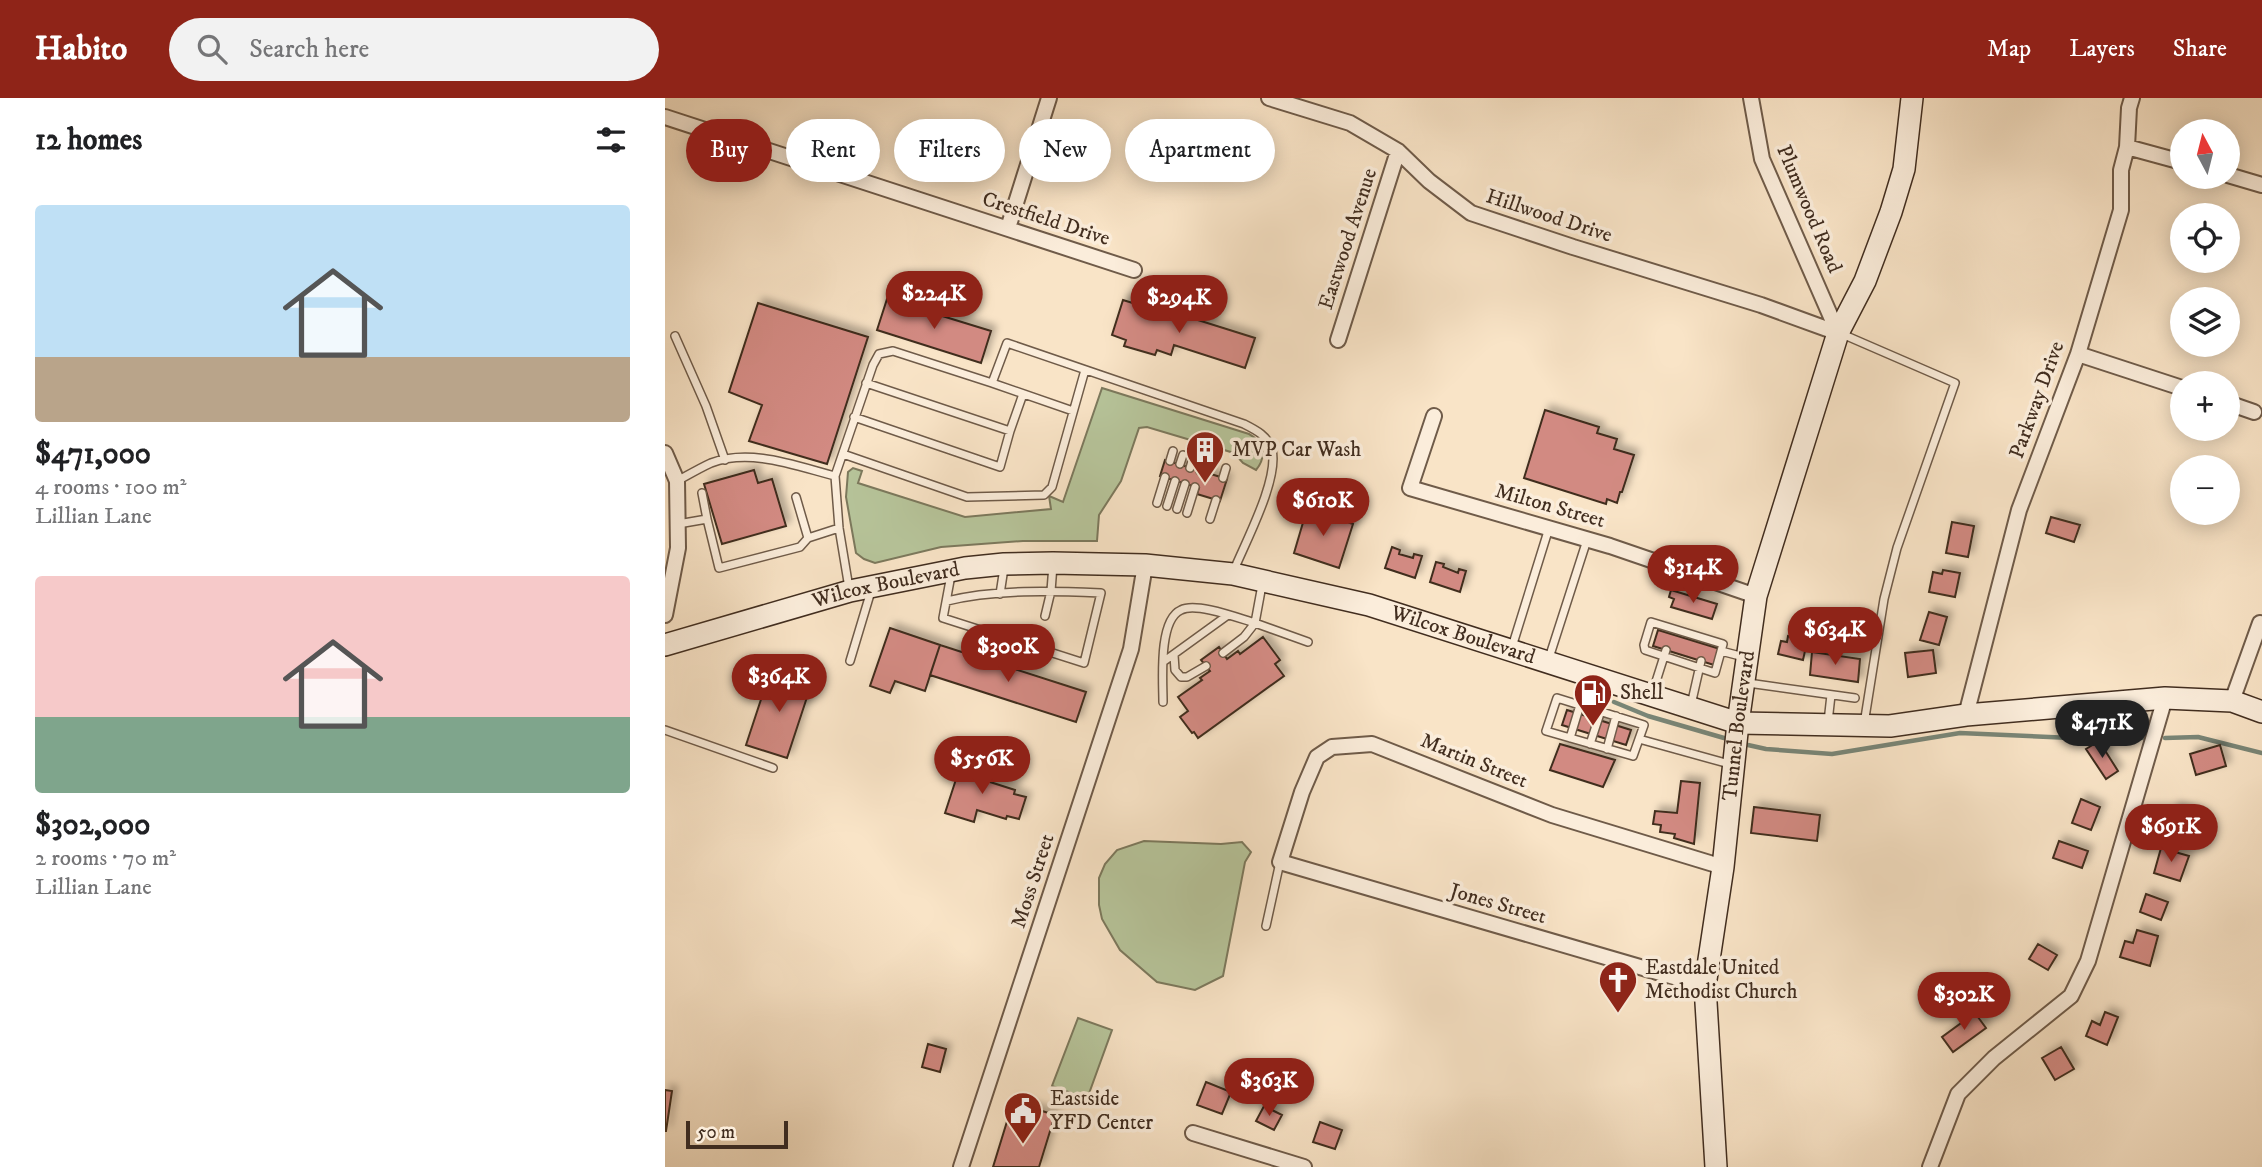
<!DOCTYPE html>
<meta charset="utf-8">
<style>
:root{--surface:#fff;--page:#f2f2f2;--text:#202124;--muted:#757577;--accent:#8f2418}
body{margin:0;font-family:"IM FELL DW Pica",serif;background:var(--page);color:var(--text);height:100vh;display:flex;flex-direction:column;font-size:26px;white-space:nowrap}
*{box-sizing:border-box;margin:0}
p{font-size:23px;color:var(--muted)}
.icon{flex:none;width:38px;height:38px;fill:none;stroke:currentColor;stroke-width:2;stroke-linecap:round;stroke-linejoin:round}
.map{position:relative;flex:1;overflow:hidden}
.drawer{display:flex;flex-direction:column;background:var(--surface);width:665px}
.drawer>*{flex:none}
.banner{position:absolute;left:21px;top:21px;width:665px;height:63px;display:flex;gap:14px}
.needle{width:46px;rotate:353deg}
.fabs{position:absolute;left:1505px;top:21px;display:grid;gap:14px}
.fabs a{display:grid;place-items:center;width:70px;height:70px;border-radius:50%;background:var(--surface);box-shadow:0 4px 18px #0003;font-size:35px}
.scale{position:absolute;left:21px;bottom:18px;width:102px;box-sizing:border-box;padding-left:7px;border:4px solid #412d1f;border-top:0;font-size:19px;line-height:24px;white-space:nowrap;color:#412d1f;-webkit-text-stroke:5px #fbeddb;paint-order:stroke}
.price{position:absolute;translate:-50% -60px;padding:0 16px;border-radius:24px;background:var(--accent);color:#fff;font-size:23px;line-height:46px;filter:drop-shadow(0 2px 4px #0008)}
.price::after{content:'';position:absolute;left:50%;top:42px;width:21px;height:16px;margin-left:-10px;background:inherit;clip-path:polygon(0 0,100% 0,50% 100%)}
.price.current{background:#222;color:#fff}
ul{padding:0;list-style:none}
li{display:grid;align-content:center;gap:14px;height:371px;padding:0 35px}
li span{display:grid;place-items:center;height:217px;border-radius:7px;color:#555}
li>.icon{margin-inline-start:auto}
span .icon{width:126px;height:126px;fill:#fffc;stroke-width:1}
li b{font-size:30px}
h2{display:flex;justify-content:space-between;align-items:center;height:84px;padding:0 35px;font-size:30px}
.tag{padding:0 24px;border-radius:32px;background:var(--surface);box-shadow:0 4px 18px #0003;font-size:24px;line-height:63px}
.tag.current{background:var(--accent);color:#fff}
header{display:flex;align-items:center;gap:42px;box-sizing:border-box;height:98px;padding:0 35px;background:var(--accent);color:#fff}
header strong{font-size:33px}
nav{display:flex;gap:38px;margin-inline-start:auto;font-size:24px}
.search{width:490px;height:63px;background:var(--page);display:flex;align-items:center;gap:18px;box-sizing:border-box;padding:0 24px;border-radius:38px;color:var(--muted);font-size:26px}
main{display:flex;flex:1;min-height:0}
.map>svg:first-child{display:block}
</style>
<header>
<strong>Habito</strong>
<div class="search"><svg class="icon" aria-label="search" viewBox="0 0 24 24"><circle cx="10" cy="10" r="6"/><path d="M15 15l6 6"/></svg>Search here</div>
<nav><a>Map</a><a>Layers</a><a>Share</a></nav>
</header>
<main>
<section class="drawer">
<h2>12 homes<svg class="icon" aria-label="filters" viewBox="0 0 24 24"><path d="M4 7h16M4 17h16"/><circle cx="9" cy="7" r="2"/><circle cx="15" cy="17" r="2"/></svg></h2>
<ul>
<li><span style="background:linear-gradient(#bfe0f5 70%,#b9a48a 0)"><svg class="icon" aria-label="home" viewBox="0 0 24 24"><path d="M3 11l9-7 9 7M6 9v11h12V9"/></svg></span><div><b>$471,000</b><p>4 rooms · 100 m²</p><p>Lillian Lane</p></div></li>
<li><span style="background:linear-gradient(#f6c9c9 65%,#7fa58c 0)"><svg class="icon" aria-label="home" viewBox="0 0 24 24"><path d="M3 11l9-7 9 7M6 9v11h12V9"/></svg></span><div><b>$302,000</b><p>2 rooms · 70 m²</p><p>Lillian Lane</p></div></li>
</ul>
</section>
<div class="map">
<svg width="1597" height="1069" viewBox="0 0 1597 1069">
<defs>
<filter id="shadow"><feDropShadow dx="5" dy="-5" stdDeviation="3.5" flood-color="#0004"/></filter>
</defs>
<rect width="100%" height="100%" fill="#f9e4c7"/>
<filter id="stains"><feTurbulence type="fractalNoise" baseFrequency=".00286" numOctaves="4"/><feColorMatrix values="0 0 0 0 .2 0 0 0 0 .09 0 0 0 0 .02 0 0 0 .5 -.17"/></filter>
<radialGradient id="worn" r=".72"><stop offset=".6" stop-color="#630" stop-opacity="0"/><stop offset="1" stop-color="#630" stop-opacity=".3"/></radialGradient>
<path fill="#b7c59b" stroke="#7c795d" stroke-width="2" d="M437,290l147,46c15,8 18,23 7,36l-13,-7 -9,-10 -87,-26 -8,1 -18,53 -22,34 -2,26h-74l-82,6 -66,16 -11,-4 -8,-6 -10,-56 2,-25 5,-4 9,3 -4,12 107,34 86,-8 -2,-13 14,6z
M479,743l77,3 21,-2 9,10 -6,10 -22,114 -28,14 -38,-8 -37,-32 -18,-31 -3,-14v-27l6,-14 12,-14z
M413,920l34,12 -25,69 -35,-13z"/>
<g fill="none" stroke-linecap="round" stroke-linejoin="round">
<path stroke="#798576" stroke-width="4.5" d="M949,604l34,14 76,22
M1500,640l33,-1 64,16
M1083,647l18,4 66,5 128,-21 134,6 48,-1"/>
</g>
<path fill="#d28a82" stroke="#412d1f" stroke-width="2" filter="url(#shadow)" d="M222,201l104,32 -10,32 -104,-33z
M458,202l58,18 1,-3 73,23 -10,30 -71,-23 -3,10 -14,-5 -2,5 -31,-9 2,-6 -14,-5z
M93,205l110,34 -41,127 -78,-23 13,-36 -33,-13z
M880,312l54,17 -2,6 20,6 -3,10 20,6 -12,37h-2l-3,11 -10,-4 -1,5 -82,-26z
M500,362l62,19 -7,22 -23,-7 2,-6 -39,-12z
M89,372l4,13 14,-4 14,47 -64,18 -18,-60z
M642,411l46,15 -14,44 -45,-15z
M1386,419l29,8 -6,17 -28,-9z
M1287,424l22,4 -6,31 -22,-4z
M727,449l8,3 -1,4 14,4 1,-4 8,2 -7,22 -30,-10z
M771,464l8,2 -1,3 15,6 1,-4 7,2 -6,21 -30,-10z
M1278,472l17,3 -5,24 -26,-5 4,-20 9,2z
M1006,492l46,14 -5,15 -41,-12 3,-8 -5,-2z
M1264,514l18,5 -8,28 -19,-5z
M225,530l50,17 -15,46 -30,-10 -5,12 -20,-7z
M993,532l62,19 -6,16 -61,-19z
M1123,538l19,6 -4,18 -25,-6 3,-13 6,1z
M598,539l17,23 -5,4 9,12 -86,62 -4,-6 -2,1 -12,-16 8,-6 -10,-14 24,-17 -2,-2 10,-7 -9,-11 18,-13 8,12 11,-8 2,3z
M275,547l146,47 -10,30 -146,-47z
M1268,552l3,23 -28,4 -3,-24z
M1147,554l48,7 -2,23 -48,-7z
M106,571l41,13 -25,76 -41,-13z
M902,612l64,20 -5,15 -64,-20z
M1434,643l19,30 -12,8 -20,-30z
M895,646l55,16 -12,27 -53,-17z
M1555,647l6,21 -30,9 -6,-21z
M297,663l29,9 -4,11 28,9 -1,4 12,3 -7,22 -12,-3 -1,3 -29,-9 -3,12 -29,-9z
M1016,683l19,2 -6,61 -20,-6 1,-4 -15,-2 1,-7 -8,-1 2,-13 22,2z
M1416,701l19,8 -9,23 -19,-7z
M1089,709l66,8 -3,26 -66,-8z
M1509,709l16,5 -8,28 -16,-5z
M1394,743l29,10 -6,17 -29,-10z
M1496,750l28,8 -9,25 -26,-8z
M1481,796l22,8 -7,18 -21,-8z
M1472,832l21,6 -8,30 -30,-9 5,-16 8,2z
M1373,846l19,11 -9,15 -19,-11z
M1440,914l13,5 -11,28 -21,-9 6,-15 8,4z
M1310,915l11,15 -33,24 -11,-15z
M263,946l18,5 -6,23 -18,-5z
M1396,949l13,22 -19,11 -13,-22z
M541,984l25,10 -9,22 -25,-9z
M0,992l7,1 -6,40h-1z
M348,1004l42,13 -16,52h-46z
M599,1008l18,9 -8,15 -18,-9z
M655,1024l22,8 -7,19 -22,-7z"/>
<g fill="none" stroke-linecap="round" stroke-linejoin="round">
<g stroke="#6f5b49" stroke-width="10">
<path id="service" d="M1177,236l113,49 -58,165 -13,51 -20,125
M10,238l31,70 19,54
M201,285l144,48 13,-37
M327,285l81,28
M189,319l146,50 10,-36
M178,356l124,43 77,-2 8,-8 33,-117
M505,363l3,-10
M515,366l3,-9
M525,370l3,-10
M535,373l3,-10
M558,380l3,-10
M12,383c11,-6 23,-13 34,-18 40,-15 85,3 124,13
M37,395l5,26
M131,399l12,41 31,-10
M492,405l8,-26
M502,408l8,-25
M512,411l8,-25
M522,415l8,-26
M545,421l6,-19
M13,426l29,-5 12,49 81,-21 8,-9
M184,490l-10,-60 -4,-52 38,-111 6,-11 14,-3 99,32 15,-40 237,81c12,6 24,12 28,26 7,29 -26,91 -38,120
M335,496l4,-26
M282,503c47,-12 106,-10 154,-8l-17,70 -141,-45 8,-43
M380,518l6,-25 2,-26
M986,524l72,22 -8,29 -70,-23 -1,-5z
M847,549l37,-119
M1056,553l23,6
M558,555l21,-16 11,-14 53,19
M509,557l1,15 6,7h6l19,-11
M884,560l38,-118
M185,563l21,-70
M498,564l65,-47
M1083,585l107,15
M988,593l13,-41
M892,600l87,27 -11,31 -87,-25z
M498,604c0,-21 -5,-82 18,-92 15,-8 57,8 74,13l7,-38
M1026,607l10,-44
M1163,624l3,-27
M0,632l108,38
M905,640l10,-33
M974,641l94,26
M925,646l20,-61
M942,651l9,-33
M601,828l14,-64"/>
</g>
<g stroke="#6f5b49" stroke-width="18">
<path id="minor" d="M604,0l81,25 48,28 31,30 42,32 102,34 188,58 77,28
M1086,0l11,61 76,174
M0,19l469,153
M1462,49l55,15
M1563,77l34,10
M343,130l41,-130
M673,242l60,-189
M1413,256l104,34
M1563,305l26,9
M769,318l-24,72 200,58 146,50
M0,355l12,28 1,67 -13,67
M1567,603l28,-78
M1301,617l53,-205 59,-156 43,-144v-40l6,-23 2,-39 3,-10
M1040,888l-425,-124 22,-70 15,-35 15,-10 40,-3 180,71 171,52
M528,1035l111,34
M296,1069l170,-518 14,-84
M1265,1069l28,-73 36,-36 77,-62 17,-35 77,-263"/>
</g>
<g stroke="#412d1f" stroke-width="24">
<g id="secondary">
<path id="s1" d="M0,547l185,-54 115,-23 39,-4 49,-1 92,2 88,9 136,31 369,118 152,3 76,-11 199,-17 67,3 30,11"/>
<path id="s2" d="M1051,1069l-11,-181 18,-119 15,-144 18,-127 82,-263 27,-52 26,-69 13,-43 8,-71"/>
</g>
</g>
<use href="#service" stroke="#fbeddb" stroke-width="7"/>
<use href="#minor" stroke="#fbeddb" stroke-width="14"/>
<use href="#secondary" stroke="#fbeddb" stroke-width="21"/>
</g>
<defs>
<g id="building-pin" transform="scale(2.0125)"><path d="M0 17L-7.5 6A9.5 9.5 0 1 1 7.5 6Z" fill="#8f2418" stroke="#fbeddb"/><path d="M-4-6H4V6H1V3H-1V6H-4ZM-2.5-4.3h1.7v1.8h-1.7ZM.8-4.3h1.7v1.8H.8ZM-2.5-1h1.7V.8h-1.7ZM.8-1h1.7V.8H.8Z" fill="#fff"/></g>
<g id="fuel-pin" transform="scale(2.0125)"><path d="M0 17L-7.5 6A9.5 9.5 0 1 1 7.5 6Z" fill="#8f2418" stroke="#fbeddb"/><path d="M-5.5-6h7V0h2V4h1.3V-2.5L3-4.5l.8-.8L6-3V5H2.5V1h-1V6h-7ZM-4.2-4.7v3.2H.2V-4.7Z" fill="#fff"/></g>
<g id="church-pin" transform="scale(2.0125)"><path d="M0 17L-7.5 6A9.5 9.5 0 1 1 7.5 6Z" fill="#8f2418" stroke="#fbeddb"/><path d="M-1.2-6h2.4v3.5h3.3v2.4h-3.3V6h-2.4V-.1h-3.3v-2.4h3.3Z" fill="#fff"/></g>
<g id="civic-pin" transform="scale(2.0125)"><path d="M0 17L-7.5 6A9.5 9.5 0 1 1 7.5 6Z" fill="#8f2418" stroke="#fbeddb"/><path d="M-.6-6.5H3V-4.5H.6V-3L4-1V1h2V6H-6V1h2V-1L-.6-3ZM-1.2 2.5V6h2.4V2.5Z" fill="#fff"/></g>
</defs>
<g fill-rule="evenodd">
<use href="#building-pin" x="540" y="352"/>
<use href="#fuel-pin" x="928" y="595"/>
<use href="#church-pin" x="953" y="882"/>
<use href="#civic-pin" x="358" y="1013"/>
</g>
<g text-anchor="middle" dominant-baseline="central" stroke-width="7" stroke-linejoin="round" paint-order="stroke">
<g font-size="21" fill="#412d1f" stroke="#fbeddb">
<text transform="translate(1144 111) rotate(67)">Plumwood Road</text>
<text transform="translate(884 118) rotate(18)">Hillwood Drive</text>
<text transform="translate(381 121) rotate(18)">Crestfield Drive</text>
<text transform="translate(683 141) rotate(-72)">Eastwood Avenue</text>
<text transform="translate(1372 302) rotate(-70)">Parkway Drive</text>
<text transform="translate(885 408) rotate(16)">Milton Street</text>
<text stroke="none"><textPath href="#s1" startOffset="229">Wilcox Boulevard</textPath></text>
<text stroke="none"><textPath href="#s1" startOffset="817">Wilcox Boulevard</textPath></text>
<text stroke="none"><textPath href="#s2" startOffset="444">Tunnel Boulevard</textPath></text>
<text transform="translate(809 663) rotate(22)">Martin Street</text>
<text transform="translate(368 783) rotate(-72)">Moss Street</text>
<text transform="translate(833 806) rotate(16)">Jones Street</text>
</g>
<g font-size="21" fill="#412d1f" stroke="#fbeddb" text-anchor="start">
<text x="567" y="352">MVP Car Wash</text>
<text x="955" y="595">Shell</text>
<text x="980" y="870">Eastdale United<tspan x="980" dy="24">Methodist Church</tspan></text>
<text x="385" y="1001">Eastside<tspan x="385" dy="24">YFD Center</tspan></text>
</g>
</g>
<rect width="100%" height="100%" filter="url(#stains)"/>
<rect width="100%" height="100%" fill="url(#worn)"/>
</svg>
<div class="fabs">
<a><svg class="needle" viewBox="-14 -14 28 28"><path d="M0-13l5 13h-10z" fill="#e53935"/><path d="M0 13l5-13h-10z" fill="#757577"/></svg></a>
<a><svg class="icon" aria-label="locate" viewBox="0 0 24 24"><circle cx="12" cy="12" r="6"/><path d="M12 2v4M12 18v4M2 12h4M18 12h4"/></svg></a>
<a><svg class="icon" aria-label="layers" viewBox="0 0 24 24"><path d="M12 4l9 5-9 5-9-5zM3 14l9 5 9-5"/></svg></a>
<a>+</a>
<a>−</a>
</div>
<div class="scale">50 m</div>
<b class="price" style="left:269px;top:233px">$224K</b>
<b class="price" style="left:514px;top:237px">$294K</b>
<b class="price" style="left:658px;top:440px">$610K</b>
<b class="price" style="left:1028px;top:507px">$314K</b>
<b class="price" style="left:1170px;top:569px">$634K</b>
<b class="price" style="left:343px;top:586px">$300K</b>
<b class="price" style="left:114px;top:616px">$364K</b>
<b class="price current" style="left:1437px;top:662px">$471K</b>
<b class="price" style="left:317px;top:698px">$556K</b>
<b class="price" style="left:1506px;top:766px">$691K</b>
<b class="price" style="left:1299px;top:934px">$302K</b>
<b class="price" style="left:604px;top:1020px">$363K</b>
<div class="banner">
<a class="tag current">Buy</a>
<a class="tag">Rent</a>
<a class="tag">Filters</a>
<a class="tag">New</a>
<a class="tag">Apartment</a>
</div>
</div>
</main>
